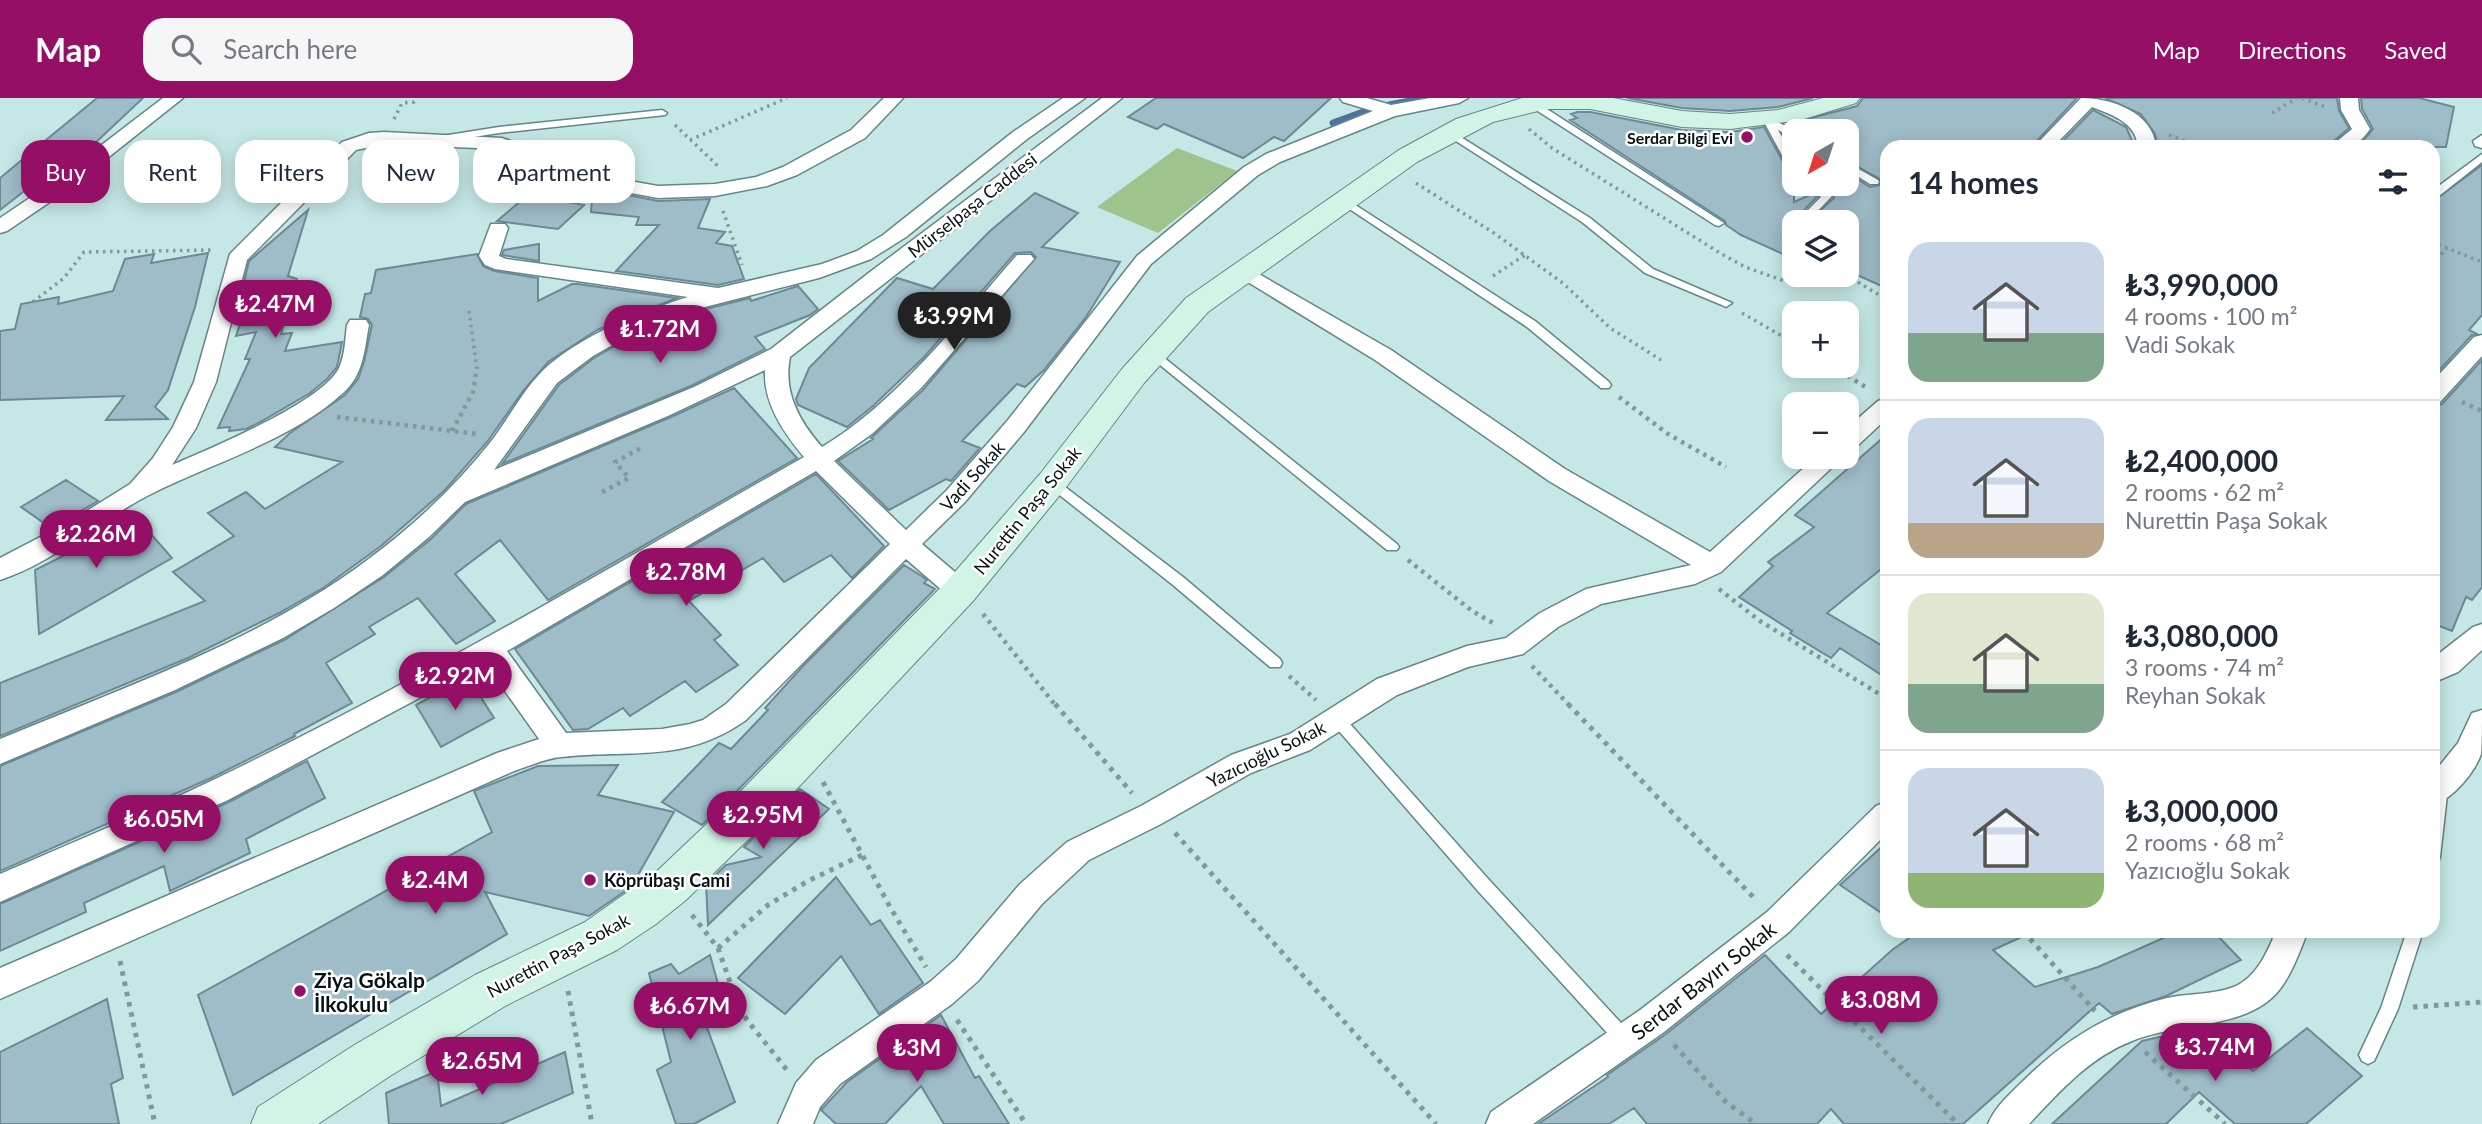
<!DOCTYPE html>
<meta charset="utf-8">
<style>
:root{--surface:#fff;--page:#f6f6f7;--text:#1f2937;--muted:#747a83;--line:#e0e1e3;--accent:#950f67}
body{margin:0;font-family:Lato,sans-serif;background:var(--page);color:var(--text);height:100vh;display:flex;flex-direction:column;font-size:26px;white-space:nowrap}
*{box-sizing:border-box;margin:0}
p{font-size:23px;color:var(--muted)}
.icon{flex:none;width:38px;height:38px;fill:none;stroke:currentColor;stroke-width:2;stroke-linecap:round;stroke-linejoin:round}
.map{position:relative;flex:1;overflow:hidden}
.sheet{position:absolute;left:1880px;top:42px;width:560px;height:798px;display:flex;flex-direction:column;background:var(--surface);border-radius:21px;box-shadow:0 4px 18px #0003}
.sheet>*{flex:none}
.banner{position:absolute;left:21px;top:42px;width:665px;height:63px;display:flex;gap:14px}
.needle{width:46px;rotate:219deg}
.fabs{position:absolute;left:1782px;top:21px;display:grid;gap:14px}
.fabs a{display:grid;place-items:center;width:77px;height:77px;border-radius:14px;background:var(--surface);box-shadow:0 4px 18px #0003;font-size:35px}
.price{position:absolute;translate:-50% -60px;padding:0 16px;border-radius:24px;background:var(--accent);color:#fff;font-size:23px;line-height:46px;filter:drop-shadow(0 2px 4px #0008)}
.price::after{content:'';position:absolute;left:50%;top:42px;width:21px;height:16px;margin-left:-10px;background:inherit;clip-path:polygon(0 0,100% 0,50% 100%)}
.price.current{background:#222;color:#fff}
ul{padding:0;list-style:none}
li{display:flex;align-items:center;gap:21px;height:175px;padding:0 28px}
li+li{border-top:2px solid var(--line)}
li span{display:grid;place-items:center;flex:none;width:196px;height:140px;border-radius:21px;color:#555}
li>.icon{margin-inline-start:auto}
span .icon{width:84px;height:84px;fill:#fffc;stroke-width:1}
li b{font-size:30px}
h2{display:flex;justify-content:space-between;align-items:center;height:84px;padding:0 28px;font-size:30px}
.tag{padding:0 24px;border-radius:21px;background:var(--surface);box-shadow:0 4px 18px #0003;font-size:24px;line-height:63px}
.tag.current{background:var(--accent);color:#fff}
header{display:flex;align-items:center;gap:42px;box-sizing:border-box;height:98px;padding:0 35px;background:var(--accent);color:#fff}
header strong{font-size:33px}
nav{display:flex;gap:38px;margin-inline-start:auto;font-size:24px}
.search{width:490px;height:63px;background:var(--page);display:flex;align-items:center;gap:18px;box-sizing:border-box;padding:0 24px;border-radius:21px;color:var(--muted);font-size:26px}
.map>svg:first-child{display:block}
</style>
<header>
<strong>Map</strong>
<div class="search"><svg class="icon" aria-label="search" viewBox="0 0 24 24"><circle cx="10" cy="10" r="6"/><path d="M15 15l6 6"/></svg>Search here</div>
<nav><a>Map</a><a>Directions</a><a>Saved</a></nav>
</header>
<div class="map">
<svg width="2482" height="1026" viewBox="0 0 2482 1026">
<rect width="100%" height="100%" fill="#c5e8e7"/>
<path fill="#9fc38d" d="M1177,50l60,23 -79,62 -61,-26z"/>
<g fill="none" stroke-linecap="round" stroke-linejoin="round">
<path stroke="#4f729f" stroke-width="7" d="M1389,7l37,-7
M1333,25l33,-12"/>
</g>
<path fill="#9fbcc9" stroke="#6d8995" stroke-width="2" d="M97,0h46l-51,48 -9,-1 -83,65v-32z
M1156,0h175l-47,43 -10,-4 -31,21 -79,-34 -7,5 -29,-12z
M1627,0h186l-35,9 -48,4 -48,-3z
M1863,0h214l-46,49h-145v141l-40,-18v-48h-38l26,-24 -1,-4 -8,-5 12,-5h9v-12l24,15 10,-2v-6l-34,-19v-29h-48l-10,-7 69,-18z
M2105,0h232l2,13 10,17 -22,19h-169l-3,-13 -14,-20z
M2361,0h58l35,9 -8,40h-93l10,-6 10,-12 -11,-20z
M2093,12l33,17 9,20h-78z
M1577,14h13l92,18 48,2 34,-5 23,42 7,4v29l18,-8 5,3 -18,18 1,4 5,3h-11v37l-53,-24 -15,-10 -1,-4 -155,-101 7,-2 -6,-4z
M2482,67v150l-13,15 8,4 -5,1 -40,43v-176z
M593,90l65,13 52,-2 -12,29 27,4 -9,11 16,3 12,33 -26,6 -102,-14 43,-46h-23l3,-8 -48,-5z
M1035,95l43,20 -36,34 78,15 -34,55 -42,53 -19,17 -8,-3 -55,57 18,7 -29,33 -5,-2 -57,31 -51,-49 35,-22 -2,-1 52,-48 113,-133 -5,-5 -16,1 -91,104 -51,49 -26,21 -49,-22 -2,-6 13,-31 88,-90 36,11 57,-58z
M529,96l55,11 -26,24 -61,-8z
M308,112l-20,66 9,3 -16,55 11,-1 -7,18 57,-9 -5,25 -10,12 -17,14 -48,28 -16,8 -17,2 1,-4 -12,1 32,-69h-5l11,-27 -20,4 13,-39 -9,2 9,-38z
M539,146v17l-37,-6 2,-5z
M208,155l-13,54 -27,83 -13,17 13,12 -62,1 18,-24 -124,4v-69l15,-2 6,-25 38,-7 -1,7 55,-13 12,-32 29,-5 -3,9z
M477,156l6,12 11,5 44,7v23l34,-17h6l99,14 -80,32 -49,32 -25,29 -36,51 -42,48 -64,56 -58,42 -44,25 -91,45 -188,78v-53l205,-82 -32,-29 61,-36 -26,-23 38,-21 19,17 77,-47 -67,-15 15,-14 55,-38 13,-16 6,-17 8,-37 -4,-6 -8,-2 5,-23 6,-1 5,-23z
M798,188l20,23 -8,6 -55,22 10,12 -72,36 -191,79 57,-79 35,-27 37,-21 59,-24 60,-15 1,3z
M2482,262v227l-10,13 -6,-3 -14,34 -20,-8v-216l10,-3z
M734,290l63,70 -249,142 -48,-60 -45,34 40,47 -39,23 -38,-46 -49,29 6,7 -49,29 26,40 -58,31 1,2 -84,42 -211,93v-105l176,-74 108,-52 100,-63 47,-38 35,-35 205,-87z
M1886,337v130l-59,48 59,35v30l-46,-30 -9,10 -41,-25 2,-2 -53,-34 34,-31 -5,-4 46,-35 -19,-12z
M816,376l68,72 -32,32 -21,-23 -47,27 -21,-24 -74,43 32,34 -7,5 24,25 -42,27 -11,-11 -55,35 -7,-8 -35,21 -15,1 -58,-81z
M66,382l32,21 -47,27 -30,-21z
M119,418l9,6 8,-5 36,41 -133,76 -4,-64 44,-22 -4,-3z
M904,467l16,10 7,5 -3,3 11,6 -204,208 -29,28 -40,-23 57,-59 12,6 37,-39 -3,-2 38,-42z
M468,579l26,41 -53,29 -25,-42z
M307,663l18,37 -79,41 4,14 -80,38 -6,-25 -80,37 2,9 -86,39v-47l229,-102z
M618,667l-20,30 76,17 -43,75 -42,29 -104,-24 22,42 -274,161 -35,-100 294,-163 -18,-41 64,-25z
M800,691l29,20 -121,116 -2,-41 20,-19 35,-8 -17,-10z
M1886,745v73l-46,-31z
M836,779l35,48 9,-5 43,63 -44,31 -38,-58 -56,58 -47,-36z
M1919,833h116l-42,19 42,37 63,-20 81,-36h34l28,29 -75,36 -54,18 -13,-11 -136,121h-119l-13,-15 -14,15h-170l-13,-16 -25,16h-71l70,-47 -1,-2 59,-41 99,-79 56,59 71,-64z
M710,857l13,47 -22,10 34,90 -41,22h-18l-19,-54 14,-8 -22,-89 22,-9 8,10z
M107,901l16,79 -12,6 8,40h-119v-72z
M941,917l34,63 4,-2 30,48h-65l-23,-38 -36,38h-49l-15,-14 26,-28z
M2203,929l50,44 54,-43 55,48 -56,48h-71l-36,-32 -33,32h-114l90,-83z
M565,954l8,41 -72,31h-112l-3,-31 51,-22 4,35z"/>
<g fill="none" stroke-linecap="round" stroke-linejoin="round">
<g stroke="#658686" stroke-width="3">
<path id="lane" d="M1533,3l3,1 188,121 -5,3 -4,-1 -185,-119 -2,-2z
M662,12l5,3 -2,2 -166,18 -57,9 -5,-3 5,-3 57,-9z
M1768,19l27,14 -1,7 -16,-8 16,28v13l-5,-3 -26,-48z
M1448,31l142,89 63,51 79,34 -6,4 -4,-2 -77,-32 -63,-51 -137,-88 -2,-2z
M2482,56v8l-43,34h-7v-5z
M1846,64l32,18 1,2 -1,2h-8l-24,-15z
M1801,86h12l19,12 -22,23 -4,1 -5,-3 20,-20z
M1346,101l189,122 74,61 2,3 -2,3h-8l-74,-61 -185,-123v-4z
M1153,251l244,195 2,3 -2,3h-10l-238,-194 -2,-3z
M1052,379l131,100 97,82 2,4 -2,4h-10l-97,-82 -126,-100 -1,-3z
M1337,615l5,2 148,166 142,154 3,6 -3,6 -6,3 -6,-3 -142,-156 -146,-168 -2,-4 2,-4z
M2440,681l5,2 3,5 -8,71 -2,5 -6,2v-79l3,-4z
M2407,833h16l-25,78 -24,52 -6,3 -6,-3 -3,-6 22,-47z"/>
</g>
<g stroke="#658686" stroke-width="3">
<path id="street" d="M163,0h20l-117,93 -59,40 -7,2v-15l52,-35z
M884,0h19l-38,40 -68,37 -30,11 -52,10 -57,2 -49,-9 -110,-40 -115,-5 -28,6 -109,110 -31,122 -20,46 -24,37c37,-16 151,-63 167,-97 6,-13 6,-29 8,-43l3,-5h16l3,5c-5,26 -5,49 -26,68 -52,48 -132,70 -194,102 -49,25 -96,68 -149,85v-22l69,-36 61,-38 23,-26 20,-31 21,-45 36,-128 112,-112 27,-9 15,-1 118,6 111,40 45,8 57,-2 41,-7 27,-10 68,-37z
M1063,0h22l-58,41 -121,98 -35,22 -52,19 -130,33 -59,24 -37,21 -36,27 -63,87 200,-83 77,-38 99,-77 232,-174h20l-332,259c-7,35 9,64 32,90 72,-42 140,-129 195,-192h14l3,4 -113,129 -48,45 -39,28 72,69 41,-40 61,-70 129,-164 107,-89 22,-13 107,-43 -30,-9 -3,-4h27l24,7 39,-7h38l-9,5 -64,13 -115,46 -22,13 -107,89 -127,168 -59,70 -43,42 47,40 4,7 -4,7 -9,3 -9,-3 -45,-39 -160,161c-62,44 -114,29 -184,37 -16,1 -32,9 -48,14l-514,228v-31l497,-215 42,-14 -54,-76 -257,137 -228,102v-28c81,-35 163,-69 242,-108 192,-94 376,-203 562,-309 -20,-24 -41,-54 -39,-87l-95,45 -205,87 -36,35 -46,38 -49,33 -51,30 -108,52 -175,74v-25c124,-52 257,-97 366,-178 46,-34 88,-73 123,-117 21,-26 35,-58 61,-80 39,-32 91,-52 138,-67l-193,-28 -10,-4 -6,-9 12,-32h14l3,4 -9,28 7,3 212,29 104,-24 35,-13 26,-16 130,-103zM816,373l74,73 -164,160 -23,16 -13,4 -28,5 -96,4 -59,-82z
M2081,0c30,0 72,14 75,49h-18c-2,-25 -26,-32 -46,-40l-39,40h-19z
M2340,0h18l1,12 11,19c-12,17 -20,18 -40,18l22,-18 -11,-19z
M2482,37v13l-7,-2 -2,-5z
M1245,168l146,84 174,119 145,83 106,-95h27l-122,115 -26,12 -94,20 -43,23 -35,27 -55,13 -71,28 -87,55 -59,23 -90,51 -72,36 -47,44 -64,77 -26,23 -112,80 -20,23 -7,17h-35l18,-41 20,-23 114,-78 26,-23 64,-75 47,-42 74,-36 90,-51 59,-21 87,-55 90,-33 39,-8 34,-25 46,-24 105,-24 -142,-84 -174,-121 -137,-84 -3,-4 3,-4z
M2482,237v21l-42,46 -8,2v-22l42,-45z
M1886,300v21l-32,30 -8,2v-22l32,-28z
M2482,526v26l-24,22 -26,11v-24l41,-32z
M2482,612c0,13 0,32 -1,44 -7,20 -29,45 -49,52v-31l26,-32 14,-30z
M1886,704v32l-97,98 -125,100 -131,92h-47l5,-12 149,-102 127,-98 109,-106z
M2276,833h32c-8,19 -15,41 -28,58 -31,41 -103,33 -148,52 -42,16 -73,51 -103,83h-41c7,-17 20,-28 33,-41 42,-42 88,-71 146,-85 22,-5 48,-3 69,-12 21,-10 32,-35 40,-55z"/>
</g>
<g stroke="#658686" stroke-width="2">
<path id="secondary" d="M1522,0h91l69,13 48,3 48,-4 45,-12h37l-4,5 -55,17 -71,9 -48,-2 -92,-18h-44l-53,13 -76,40 -209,150 -64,71 -80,107 -91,111 -210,224 -77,75 -30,24 -39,26 -110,55 -117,71 -72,48h-67l7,-17 98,-63 119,-69 110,-53 71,-50 77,-73 214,-218 93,-107 82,-105 64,-71 213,-148 57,-31z"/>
</g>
<path stroke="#7f9a99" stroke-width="3.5" stroke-dasharray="2.5 4.5" stroke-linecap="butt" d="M2302,0l23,9
M2272,15l25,-15
M394,21l8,-16 12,-1 2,-4
M675,27l44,42
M1529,31l23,19 168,105 25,14 51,18
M2169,37l32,12
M690,42l97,-42
M1416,85l78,50 70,51 46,44 51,32
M723,113l19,54
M2432,144l50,20
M2432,167l15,-17
M1846,177l40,24
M1493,178l32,-21
M33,204l31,-24 20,-26 131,-2
M469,213l8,58
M1742,215l52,30
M1831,268l5,3"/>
<path stroke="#7f9a99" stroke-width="4.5" stroke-dasharray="3.5 5" stroke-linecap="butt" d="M1833,269l36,22
M1619,299l49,37 58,33
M2462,304l20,9
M337,319l141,17
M452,333l21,-39 4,-25
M602,394l27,-14 -14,-16 26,-14 -2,-2
M1408,462l64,51 21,12
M1719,491l41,32 126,77
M983,516l73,92
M1532,568l38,40
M1289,578l27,24"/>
<path stroke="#7f9a99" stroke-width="5" stroke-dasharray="4.5 6" stroke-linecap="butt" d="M1055,606l77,89
M1568,606l188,196
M823,684l67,125 36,60
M1175,735l261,291
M692,817l26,33 18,51 11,21 40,50
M2023,833l72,80
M718,850l50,-43 40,-24 54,-26
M1787,857l171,169
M120,863l35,163
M568,893l24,133
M2413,909l69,-5
M957,922l69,104
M1674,947l52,57 30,22
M2145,954l80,72"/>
<use href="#lane" fill="#fff" fill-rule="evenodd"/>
<use href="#street" fill="#fff" fill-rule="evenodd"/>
<use href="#secondary" fill="#d2f4e7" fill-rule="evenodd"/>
</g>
<g fill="#950f67" stroke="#fff" stroke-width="2.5">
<circle cx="1747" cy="39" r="7"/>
<circle cx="590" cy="782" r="7"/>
<circle cx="300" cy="893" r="7"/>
</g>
<g text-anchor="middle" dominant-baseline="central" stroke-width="5" stroke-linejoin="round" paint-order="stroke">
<g font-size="16" font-weight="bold" fill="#061212" stroke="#fff" text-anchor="end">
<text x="1733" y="39">Serdar Bilgi Evi</text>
</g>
<g font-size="18" fill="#061212" stroke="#fff">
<text transform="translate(972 107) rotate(-38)">Mürselpaşa Caddesi</text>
<text transform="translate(972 378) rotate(-48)">Vadi Sokak</text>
<text transform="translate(1027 412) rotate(-51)">Nurettin Paşa Sokak</text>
<text transform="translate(1266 656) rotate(-26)">Yazıcıoğlu Sokak</text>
<text transform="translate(558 857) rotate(-28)">Nurettin Paşa Sokak</text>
</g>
<g font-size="18" font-weight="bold" fill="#061212" stroke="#fff" text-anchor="start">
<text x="604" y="782">Köprübaşı Cami</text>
</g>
<g font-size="21" font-weight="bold" fill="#061212" stroke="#fff" text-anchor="start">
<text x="314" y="881">Ziya Gökalp<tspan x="314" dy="24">İlkokulu</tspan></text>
</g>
<g font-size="21" fill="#061212" stroke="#fff">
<text transform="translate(1703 882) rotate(-38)">Serdar Bayırı Sokak</text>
</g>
</g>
</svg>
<div class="fabs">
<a><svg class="needle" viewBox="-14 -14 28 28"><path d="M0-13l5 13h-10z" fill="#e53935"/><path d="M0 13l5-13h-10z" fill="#747a83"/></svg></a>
<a><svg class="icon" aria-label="layers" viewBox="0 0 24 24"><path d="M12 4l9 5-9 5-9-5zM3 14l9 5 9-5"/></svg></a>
<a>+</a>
<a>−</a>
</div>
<b class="price" style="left:275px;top:242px">₺2.47M</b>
<b class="price current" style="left:954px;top:254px">₺3.99M</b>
<b class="price" style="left:660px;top:267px">₺1.72M</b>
<b class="price" style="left:96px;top:472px">₺2.26M</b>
<b class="price" style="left:686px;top:510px">₺2.78M</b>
<b class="price" style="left:455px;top:614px">₺2.92M</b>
<b class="price" style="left:763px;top:753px">₺2.95M</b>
<b class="price" style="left:164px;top:757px">₺6.05M</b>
<b class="price" style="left:435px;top:818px">₺2.4M</b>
<b class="price" style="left:1881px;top:938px">₺3.08M</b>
<b class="price" style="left:690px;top:944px">₺6.67M</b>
<b class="price" style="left:2215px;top:985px">₺3.74M</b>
<b class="price" style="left:917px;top:986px">₺3M</b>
<b class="price" style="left:482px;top:999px">₺2.65M</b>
<div class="banner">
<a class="tag current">Buy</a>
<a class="tag">Rent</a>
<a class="tag">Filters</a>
<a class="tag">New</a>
<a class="tag">Apartment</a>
</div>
<section class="sheet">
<h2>14 homes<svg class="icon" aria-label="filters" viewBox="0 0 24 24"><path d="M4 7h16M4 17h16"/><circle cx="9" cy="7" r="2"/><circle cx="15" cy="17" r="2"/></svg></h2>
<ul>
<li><span style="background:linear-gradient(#c9d6e8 65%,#7fa58c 0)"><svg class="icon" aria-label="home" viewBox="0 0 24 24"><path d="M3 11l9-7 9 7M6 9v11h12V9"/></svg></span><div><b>₺3,990,000</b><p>4 rooms · 100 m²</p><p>Vadi Sokak</p></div></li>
<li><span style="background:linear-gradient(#c9d6e8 75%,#b9a48a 0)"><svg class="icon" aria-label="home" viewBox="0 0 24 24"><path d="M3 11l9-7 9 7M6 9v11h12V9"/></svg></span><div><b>₺2,400,000</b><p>2 rooms · 62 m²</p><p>Nurettin Paşa Sokak</p></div></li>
<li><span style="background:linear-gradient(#dfe7d0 65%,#7fa58c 0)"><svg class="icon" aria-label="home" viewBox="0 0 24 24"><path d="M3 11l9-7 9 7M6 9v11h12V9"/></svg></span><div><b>₺3,080,000</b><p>3 rooms · 74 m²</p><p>Reyhan Sokak</p></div></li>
<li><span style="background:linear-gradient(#c9d6e8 75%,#8fb573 0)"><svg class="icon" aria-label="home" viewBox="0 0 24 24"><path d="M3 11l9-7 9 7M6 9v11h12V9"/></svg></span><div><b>₺3,000,000</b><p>2 rooms · 68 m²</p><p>Yazıcıoğlu Sokak</p></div></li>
</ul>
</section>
</div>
